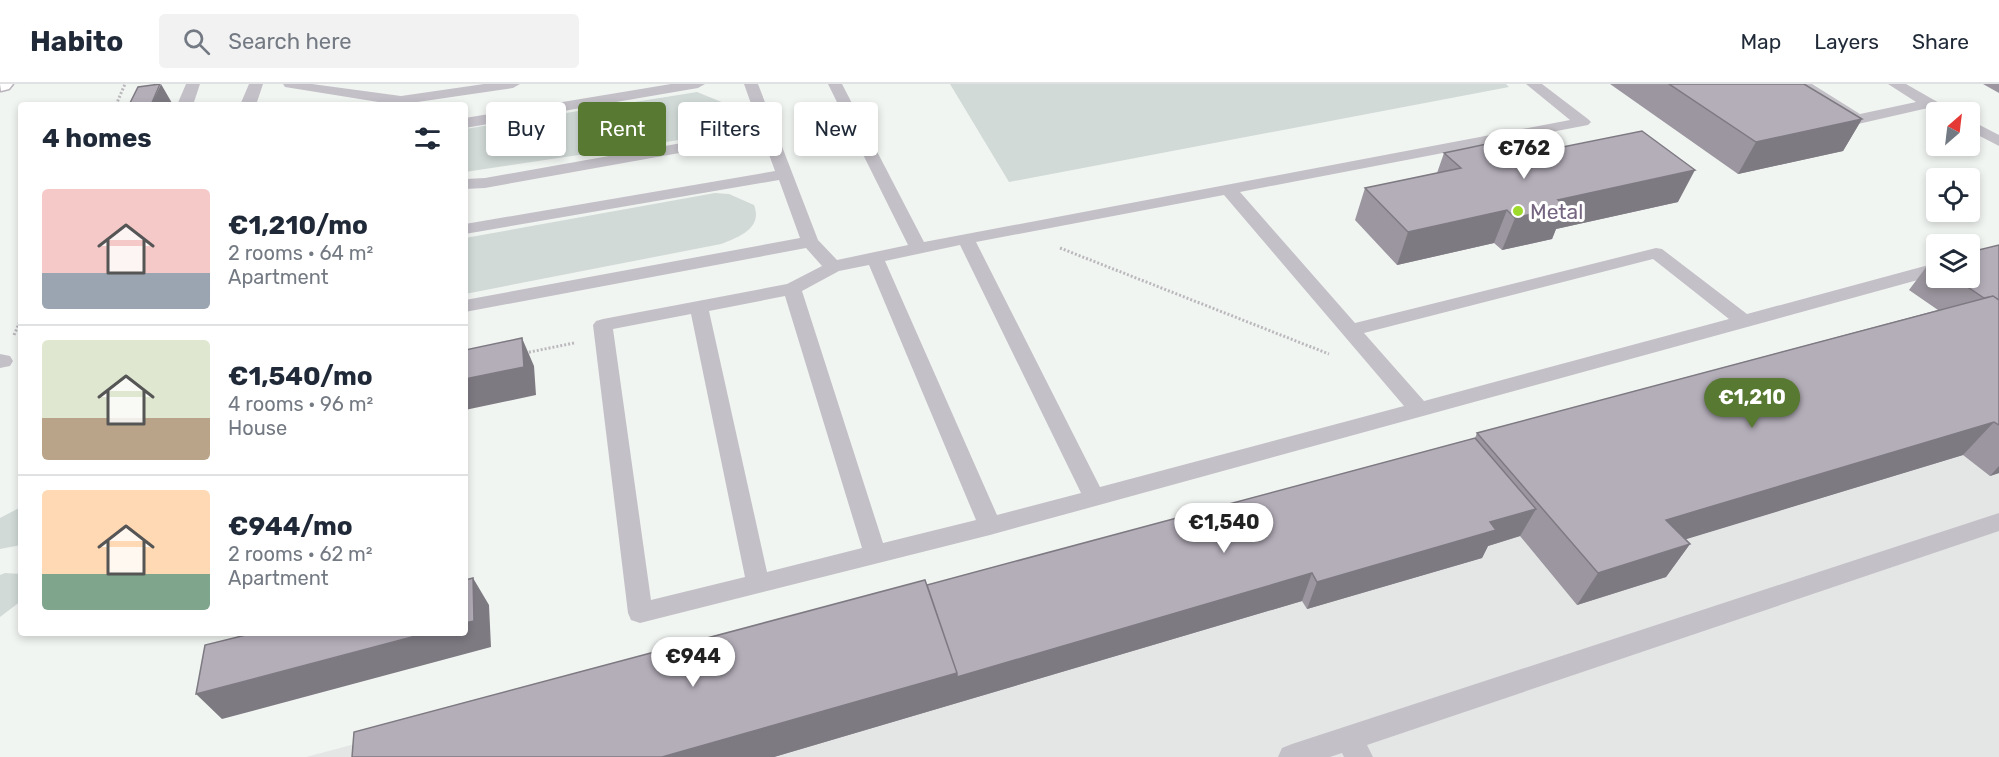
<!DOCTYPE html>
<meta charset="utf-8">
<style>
:root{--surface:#fff;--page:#f2f2f3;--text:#1f2937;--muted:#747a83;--line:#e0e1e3;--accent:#587932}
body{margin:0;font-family:Rubik,sans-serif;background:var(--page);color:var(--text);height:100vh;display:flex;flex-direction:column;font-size:22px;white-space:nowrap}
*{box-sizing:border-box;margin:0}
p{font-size:20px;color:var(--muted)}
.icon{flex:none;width:33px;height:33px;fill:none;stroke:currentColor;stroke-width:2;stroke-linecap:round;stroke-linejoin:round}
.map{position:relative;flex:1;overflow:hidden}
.side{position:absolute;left:18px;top:18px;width:450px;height:534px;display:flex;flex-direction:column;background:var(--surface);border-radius:6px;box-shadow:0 3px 9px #0003}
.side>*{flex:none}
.banner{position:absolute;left:486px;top:18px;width:570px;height:54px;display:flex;gap:12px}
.needle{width:39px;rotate:28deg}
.tools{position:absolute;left:1926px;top:18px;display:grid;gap:12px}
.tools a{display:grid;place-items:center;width:54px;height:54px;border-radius:6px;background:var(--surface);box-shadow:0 3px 9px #0003;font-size:30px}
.price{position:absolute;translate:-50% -51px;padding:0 14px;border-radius:21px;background:#fff;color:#222;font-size:20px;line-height:39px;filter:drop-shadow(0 2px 3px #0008)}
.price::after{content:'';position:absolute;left:50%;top:36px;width:18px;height:14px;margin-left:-9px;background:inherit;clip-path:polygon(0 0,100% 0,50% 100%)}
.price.on{background:var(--accent);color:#fff}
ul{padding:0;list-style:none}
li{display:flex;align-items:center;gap:18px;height:150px;padding:0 24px}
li+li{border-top:2px solid var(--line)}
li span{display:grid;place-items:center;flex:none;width:168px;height:120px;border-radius:6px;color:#555}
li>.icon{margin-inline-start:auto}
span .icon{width:72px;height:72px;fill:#fffc;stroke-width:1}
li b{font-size:26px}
h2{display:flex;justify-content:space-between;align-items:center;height:72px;padding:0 24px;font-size:26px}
.pill{padding:0 21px;border-radius:6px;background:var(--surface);box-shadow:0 3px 9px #0003;font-size:21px;line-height:54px}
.pill.on{background:var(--accent);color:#fff}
header{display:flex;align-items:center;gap:36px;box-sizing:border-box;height:84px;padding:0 30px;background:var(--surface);border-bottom:2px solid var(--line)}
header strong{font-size:28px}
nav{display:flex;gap:33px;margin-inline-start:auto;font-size:21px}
.search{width:420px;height:54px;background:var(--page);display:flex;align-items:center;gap:15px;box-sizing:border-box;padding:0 21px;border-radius:6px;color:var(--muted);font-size:22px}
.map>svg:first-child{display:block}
</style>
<header>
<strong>Habito</strong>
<div class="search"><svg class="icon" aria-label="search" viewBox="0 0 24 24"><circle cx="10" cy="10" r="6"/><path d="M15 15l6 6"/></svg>Search here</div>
<nav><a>Map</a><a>Layers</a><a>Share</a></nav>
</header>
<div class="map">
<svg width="1999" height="673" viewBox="0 0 1999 673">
<rect width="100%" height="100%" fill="#f1f5f2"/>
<path fill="#e4e5e5" d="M1999,224v449h-1693z"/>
<path fill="#d1dad7" d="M950,0h556l3,3 -500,95z
M697,8l27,11 2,9 -4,10 -23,15 -234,35v-43z
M715,109l14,1 25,11c9,23 -15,32 -33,39l-256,50v-56z
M21,423v38l-21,4v-31z
M5,489l16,1v27l-21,16v-42z"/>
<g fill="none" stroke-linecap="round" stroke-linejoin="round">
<g stroke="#b8b3bb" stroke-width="3">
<path id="primary" d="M0,0h13l-4,5 -8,2z"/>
</g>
<path stroke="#bbb8bd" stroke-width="3" stroke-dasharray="2 2" stroke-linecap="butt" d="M116,21l9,-21
M1060,164l269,106
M14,251l7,-16
M525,269l49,-10"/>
<path fill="#c4c0c7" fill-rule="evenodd" d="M186,0h14l-7,21h-16z
M249,0h14l-7,21h-16z
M283,0h29l89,12 83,-12h36l-7,4 -116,17 -112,-18z
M671,0h34l-7,4 -233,40v-10z
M744,0h14l60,156 19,20 71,-15 -80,-161h14l82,158 646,-122 -44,-36h16l46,35 3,3 -3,3 -348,67 115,131 301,-75 6,1 85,65 189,-51v12l-946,260 -350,88 -9,-3 -3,-7 -35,-288 3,-4 7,-2 184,-35 35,-18 -16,-18 -341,64v-12l335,-62 -21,-58 -314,54v-10l310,-53 -12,-33 -278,50 -20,1v-10l20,-1 275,-49zM1224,111l180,211 -304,81 -124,-245zM960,161l121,248 -84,22 -112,-254zM1653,175l76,60 -305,82 -60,-68zM869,181l107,255 -93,23 -81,-252 37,-20zM785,212l77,252 -95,24 -58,-261zM691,230l54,263 -94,23 -38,-271z
M1795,0h17l48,30 56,-12 -28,-18h18l49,28h-18l-9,-4 -70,16z
M1970,36l29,15v11l-29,-15z
M0,270l10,2 3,5 -3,5 -10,2z
M1999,429v18l-632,214 6,12h-29l-2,-4 -12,4h-52l4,-9 10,-4z"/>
<use href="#primary" fill="#fff" fill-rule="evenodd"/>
</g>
<path fill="#9b969f" d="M1610,0h194l58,35 -19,32 -105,23z
M1983,0h16v9z
M1444,69l64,5 170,44 -122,27 -4,10 -50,11 -8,-7 -97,22 -42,-45 10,-32 72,-15z
M1999,161v228l-9,3 -27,-21 -278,84 5,5 -24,33 -89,28 -57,-69 -32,10 -6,12 -175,51 -5,-8 -528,156h-422l575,-172 548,-147 2,-5 461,-123 -29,-20 21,-28 6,-2v18h34z"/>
<path fill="#7e7a82" d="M161,0l11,19 -1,2h-20z
M1862,35l-19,32 -105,23 18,-32z
M1695,86l-17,32 -122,27 -4,10 -50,11 13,-32 43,-18z
M1507,126l-13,33 -97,22 11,-33z
M522,254l12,28 2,29 -71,15v-31z
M1994,338l-31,33 -319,97 22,-32z
M1999,382v7l-9,3z
M1536,425l-16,27 -32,10 -6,12 -175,51 10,-27 173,-60z
M1690,460l-24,33 -89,28 21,-32z
M1312,489l-10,28 -528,156h-112l295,-84z
M473,494l16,27 2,42 -269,72 -26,-25 231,-61h38v-10z"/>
<path fill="#b4aeb9" stroke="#7e7a82" stroke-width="1.5" d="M160,0l-9,21h-22l9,-18z
M1669,0h135l58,35 -106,23z
M1642,47l53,39 -137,30 8,6 -51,12 -8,-8 -99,22 -43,-44 96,-20 -17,-15 24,-5 23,-5 17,15z
M1999,161v55l-6,-4 -9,2 -30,-20h16v-26z
M1936,176v6l-6,-4z
M1993,212l6,4v125l-5,-3 -328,98 24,24 -92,29 -121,-140z
M522,254l2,29 -59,12v-29z
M1475,354l61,71 -46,13 6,8 -179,52 -5,-9 -355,104v-4l-30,-88z
M473,494l1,43 -9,2v-43z
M925,496l32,93 -295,84h-310l2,-25z
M254,549h173l-231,61 9,-49z"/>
<circle fill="#9dda2c" stroke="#fff" stroke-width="2" cx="1518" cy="127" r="6"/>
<g text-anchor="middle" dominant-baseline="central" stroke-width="6" stroke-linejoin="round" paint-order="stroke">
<g font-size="21" fill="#756581" stroke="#fff" text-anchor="start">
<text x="1530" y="127">Metal</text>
</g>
</g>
</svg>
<div class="tools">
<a><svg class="needle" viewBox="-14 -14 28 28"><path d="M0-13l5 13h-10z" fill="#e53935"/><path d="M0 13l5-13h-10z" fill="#747a83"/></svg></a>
<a><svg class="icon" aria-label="locate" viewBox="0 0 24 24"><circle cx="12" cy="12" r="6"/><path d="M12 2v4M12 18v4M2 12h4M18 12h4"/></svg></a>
<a><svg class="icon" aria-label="layers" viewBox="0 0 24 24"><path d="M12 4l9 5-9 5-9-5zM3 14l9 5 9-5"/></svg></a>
</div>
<b class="price" style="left:1524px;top:96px">€762</b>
<b class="price on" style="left:1752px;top:345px">€1,210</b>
<b class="price" style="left:1224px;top:470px">€1,540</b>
<b class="price" style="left:693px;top:604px">€944</b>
<div class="banner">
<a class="pill">Buy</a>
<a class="pill on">Rent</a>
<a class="pill">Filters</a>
<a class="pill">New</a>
</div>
<section class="side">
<h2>4 homes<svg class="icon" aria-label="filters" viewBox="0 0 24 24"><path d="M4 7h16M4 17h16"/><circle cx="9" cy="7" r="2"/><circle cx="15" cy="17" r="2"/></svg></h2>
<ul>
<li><span style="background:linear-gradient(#f6c9c9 70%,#9aa5b1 0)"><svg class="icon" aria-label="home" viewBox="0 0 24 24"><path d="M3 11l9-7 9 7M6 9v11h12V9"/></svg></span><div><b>€1,210/mo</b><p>2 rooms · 64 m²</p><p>Apartment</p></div></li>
<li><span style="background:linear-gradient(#dfe7d0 65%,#b9a48a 0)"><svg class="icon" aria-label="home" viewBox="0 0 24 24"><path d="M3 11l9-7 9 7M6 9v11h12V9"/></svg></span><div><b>€1,540/mo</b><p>4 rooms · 96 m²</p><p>House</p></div></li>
<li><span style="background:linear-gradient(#ffd9b3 70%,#7fa58c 0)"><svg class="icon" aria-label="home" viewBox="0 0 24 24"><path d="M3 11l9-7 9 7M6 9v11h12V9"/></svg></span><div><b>€944/mo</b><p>2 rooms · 62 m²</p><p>Apartment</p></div></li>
</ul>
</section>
</div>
